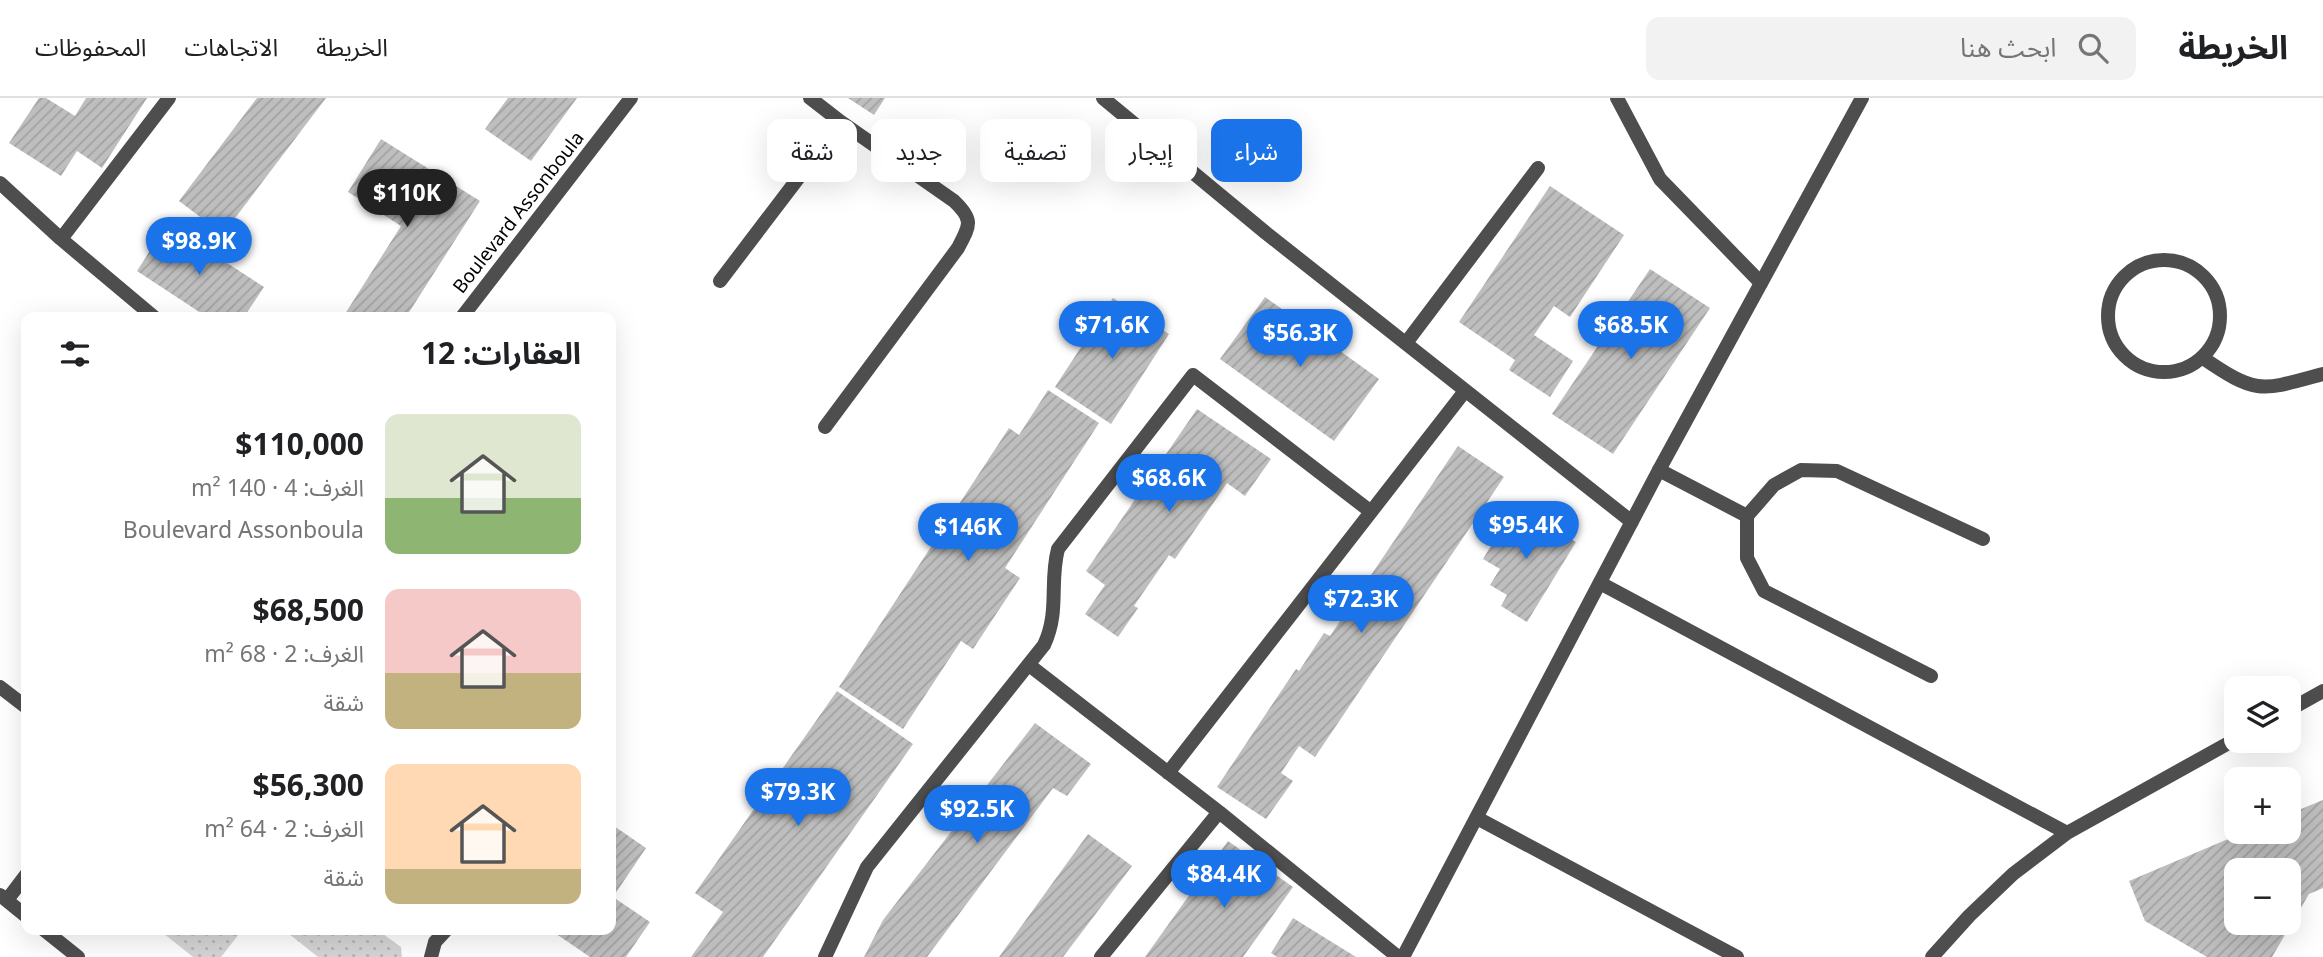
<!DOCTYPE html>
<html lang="ar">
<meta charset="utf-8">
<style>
:root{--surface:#fff;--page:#f2f2f2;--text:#202124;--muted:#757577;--line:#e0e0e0;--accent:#1a73e8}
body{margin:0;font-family:"Noto Sans","Noto Sans Arabic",sans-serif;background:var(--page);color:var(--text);direction:rtl;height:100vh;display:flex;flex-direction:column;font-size:26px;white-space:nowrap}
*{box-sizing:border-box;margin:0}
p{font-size:23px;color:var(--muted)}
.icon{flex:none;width:38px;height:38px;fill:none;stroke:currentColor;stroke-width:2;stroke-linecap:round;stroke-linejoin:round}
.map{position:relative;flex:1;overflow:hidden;direction:ltr}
.panel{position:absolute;left:21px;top:214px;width:595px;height:623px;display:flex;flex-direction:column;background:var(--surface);border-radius:14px;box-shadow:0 7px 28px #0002;direction:rtl}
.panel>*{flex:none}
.guide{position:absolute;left:637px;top:21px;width:665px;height:63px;direction:rtl;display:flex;gap:14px}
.controls{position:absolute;left:2224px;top:578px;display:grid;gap:14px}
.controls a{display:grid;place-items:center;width:77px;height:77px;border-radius:14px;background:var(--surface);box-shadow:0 7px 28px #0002;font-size:35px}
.price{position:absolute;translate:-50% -60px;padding:0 16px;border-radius:24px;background:var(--accent);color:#fff;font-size:23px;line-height:46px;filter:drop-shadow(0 2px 4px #0008)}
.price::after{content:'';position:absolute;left:50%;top:42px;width:21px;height:16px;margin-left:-10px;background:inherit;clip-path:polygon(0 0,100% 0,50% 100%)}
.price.on{background:#222;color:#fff}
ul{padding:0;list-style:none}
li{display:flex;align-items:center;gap:21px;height:175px;padding:0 35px}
li span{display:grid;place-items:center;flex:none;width:196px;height:140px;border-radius:14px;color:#555}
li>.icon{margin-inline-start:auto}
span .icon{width:84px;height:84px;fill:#fffc;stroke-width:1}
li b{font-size:30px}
h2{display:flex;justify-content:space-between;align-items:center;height:84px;padding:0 35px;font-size:30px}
.chip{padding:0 24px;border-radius:14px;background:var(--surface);box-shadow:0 7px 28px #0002;font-size:24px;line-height:63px}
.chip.on{background:var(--accent);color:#fff}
header{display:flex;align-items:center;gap:42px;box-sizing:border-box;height:98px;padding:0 35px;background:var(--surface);border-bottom:2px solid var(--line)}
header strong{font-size:33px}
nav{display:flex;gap:38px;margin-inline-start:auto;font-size:24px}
.search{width:490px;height:63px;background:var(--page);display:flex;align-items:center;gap:18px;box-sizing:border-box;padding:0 24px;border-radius:14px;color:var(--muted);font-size:26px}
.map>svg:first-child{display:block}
</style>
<header>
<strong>الخريطة</strong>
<div class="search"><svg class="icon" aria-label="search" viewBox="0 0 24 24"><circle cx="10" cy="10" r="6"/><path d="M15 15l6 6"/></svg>ابحث هنا</div>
<nav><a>الخريطة</a><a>الاتجاهات</a><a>المحفوظات</a></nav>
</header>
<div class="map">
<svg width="2323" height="859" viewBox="0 0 2323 859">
<defs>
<pattern id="garden-dots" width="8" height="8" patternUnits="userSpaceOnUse" patternTransform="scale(1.75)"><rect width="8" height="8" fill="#d5d5d5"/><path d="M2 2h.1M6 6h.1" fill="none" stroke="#b5b5b5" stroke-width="1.8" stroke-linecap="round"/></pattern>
<pattern id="building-hatch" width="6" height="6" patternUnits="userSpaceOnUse" patternTransform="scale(1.75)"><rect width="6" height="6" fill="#bebebe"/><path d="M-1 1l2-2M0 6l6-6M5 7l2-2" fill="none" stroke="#a2a2a2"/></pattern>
</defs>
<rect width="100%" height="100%" fill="#fff"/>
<path fill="url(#garden-dots)" d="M158,831h85l-22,28h-28z
M283,831h93l25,18 1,10h-84z"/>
<path fill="url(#building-hatch)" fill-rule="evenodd" d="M39,0h7l29,18 11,-18h61l-45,70 -25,-17 -16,25 -52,-33z
M257,0h69l-103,136 -44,-33z
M508,0h69l-46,63 -46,-32z
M848,0h37l-11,17z
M381,41l99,62 -74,116h-63l58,-91 -53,-34z
M1550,88l74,49 -54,82 -16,-11 -20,29 39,26 -23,36 -41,-27 6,-10 -56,-38z
M167,126l97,63 -20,30h-37l-70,-46z
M1650,171l60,39 -97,146 -61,-40z
M1265,199l114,82 -45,62 -114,-82z
M1113,200l56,36 -58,90 -56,-37z
M1048,292l51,33 -94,145 15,10 -47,71 -12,-8 -58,88 -64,-42 170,-259 10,7z
M1197,311l74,50 -26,37 -18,-13 -52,76 -6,-4 -35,51 4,2 -20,29 -33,-23 20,-29 -19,-14z
M1458,348l46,31 -189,280 -16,-11 -18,27 12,8 -27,38 -49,-32 79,-118 3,2 25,-38 6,3z
M1515,408l61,36 -49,80 -26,-16 6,-11 -17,-10 10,-16 -17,-10z
M837,593l76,53 -150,213h-72l32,-45 -28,-19z
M1035,625l56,41 -24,32 -14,-8 -126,169h-63l19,-37z
M2323,702v88l-14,6 -37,63h-65l-62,-36 -16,-40 118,-50h42v-17zM2236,772h53v52h-53z
M611,726l35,24 -33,49 37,25 -24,35h-36l-41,-28h62z
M1088,736l44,32 -69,91h-64z
M1228,743l65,46 -50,70h-98z
M1293,820l63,39h-79l-6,-4z"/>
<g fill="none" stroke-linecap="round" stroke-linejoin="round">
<path stroke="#4e4e4e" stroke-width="14" d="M2108 218a56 56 0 1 1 112 0a56 56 0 1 1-112 0Z
M2203,260c54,37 58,33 120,16
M1659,372l88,46v42l17,33 167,85
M1747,418l27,-31 27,-15 36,1 146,68
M0,589l26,20
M431,859l4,-15 12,-13"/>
<path stroke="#4e4e4e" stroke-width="14" d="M810,0l31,24 113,79c20,19 16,24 4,47l-133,179
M1617,0l43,81 101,104
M0,85l61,56 93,78
M61,141l108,-141
M720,183l121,-159
M1406,245l132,-175
M1600,485l467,250
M1029,567l190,147 179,145
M2289,612l34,-19
M1168,675l297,-382
M1477,720l260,139
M825,859l42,-90 177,-222c16,-34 5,-62 14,-96l135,-174 177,136
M1101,859l118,-145
M1932,859l37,-41 44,-42 54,-41 169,-94"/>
<path stroke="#4e4e4e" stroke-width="14" d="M1103,0l163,135 366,289
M462,219l169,-219
M0,797l26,21
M7,802l19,-25
M43,831l35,28
M1403,859l256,-487 203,-372"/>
</g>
<g text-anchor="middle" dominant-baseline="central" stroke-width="5" stroke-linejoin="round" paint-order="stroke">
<g font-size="19" fill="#000" stroke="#fff">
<text transform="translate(518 114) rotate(-52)">Boulevard Assonboula</text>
</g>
</g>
</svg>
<div class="controls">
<a><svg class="icon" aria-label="layers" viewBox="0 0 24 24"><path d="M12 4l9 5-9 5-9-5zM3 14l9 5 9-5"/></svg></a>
<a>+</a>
<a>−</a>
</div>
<b class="price on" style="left:407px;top:131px">$110K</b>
<b class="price" style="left:199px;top:179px">$98.9K</b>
<b class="price" style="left:1112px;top:263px">$71.6K</b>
<b class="price" style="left:1631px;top:263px">$68.5K</b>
<b class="price" style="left:1300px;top:271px">$56.3K</b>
<b class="price" style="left:1169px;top:416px">$68.6K</b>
<b class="price" style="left:1526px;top:463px">$95.4K</b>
<b class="price" style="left:968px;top:465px">$146K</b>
<b class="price" style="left:1361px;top:537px">$72.3K</b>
<b class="price" style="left:798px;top:730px">$79.3K</b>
<b class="price" style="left:977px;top:747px">$92.5K</b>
<b class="price" style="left:1224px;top:812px">$84.4K</b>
<div class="guide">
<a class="chip on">شراء</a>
<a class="chip">إيجار</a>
<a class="chip">تصفية</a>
<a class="chip">جديد</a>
<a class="chip">شقة</a>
</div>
<section class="panel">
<h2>العقارات: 12<svg class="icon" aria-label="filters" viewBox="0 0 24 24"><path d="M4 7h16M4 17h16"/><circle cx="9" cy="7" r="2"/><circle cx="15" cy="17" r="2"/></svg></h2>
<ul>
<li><span style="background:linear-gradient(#dfe7d0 60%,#8fb573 0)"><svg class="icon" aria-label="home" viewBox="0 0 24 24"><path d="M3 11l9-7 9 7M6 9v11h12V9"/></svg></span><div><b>$110,000</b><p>الغرف: 4 · 140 m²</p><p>Boulevard Assonboula</p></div></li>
<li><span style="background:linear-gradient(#f6c9c9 60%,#c2b280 0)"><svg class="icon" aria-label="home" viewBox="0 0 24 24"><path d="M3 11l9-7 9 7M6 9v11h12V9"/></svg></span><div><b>$68,500</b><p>الغرف: 2 · 68 m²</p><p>شقة</p></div></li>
<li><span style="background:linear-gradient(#ffd9b3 75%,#c2b280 0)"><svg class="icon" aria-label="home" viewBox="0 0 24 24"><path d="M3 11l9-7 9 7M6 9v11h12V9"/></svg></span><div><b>$56,300</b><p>الغرف: 2 · 64 m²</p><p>شقة</p></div></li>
</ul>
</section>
</div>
